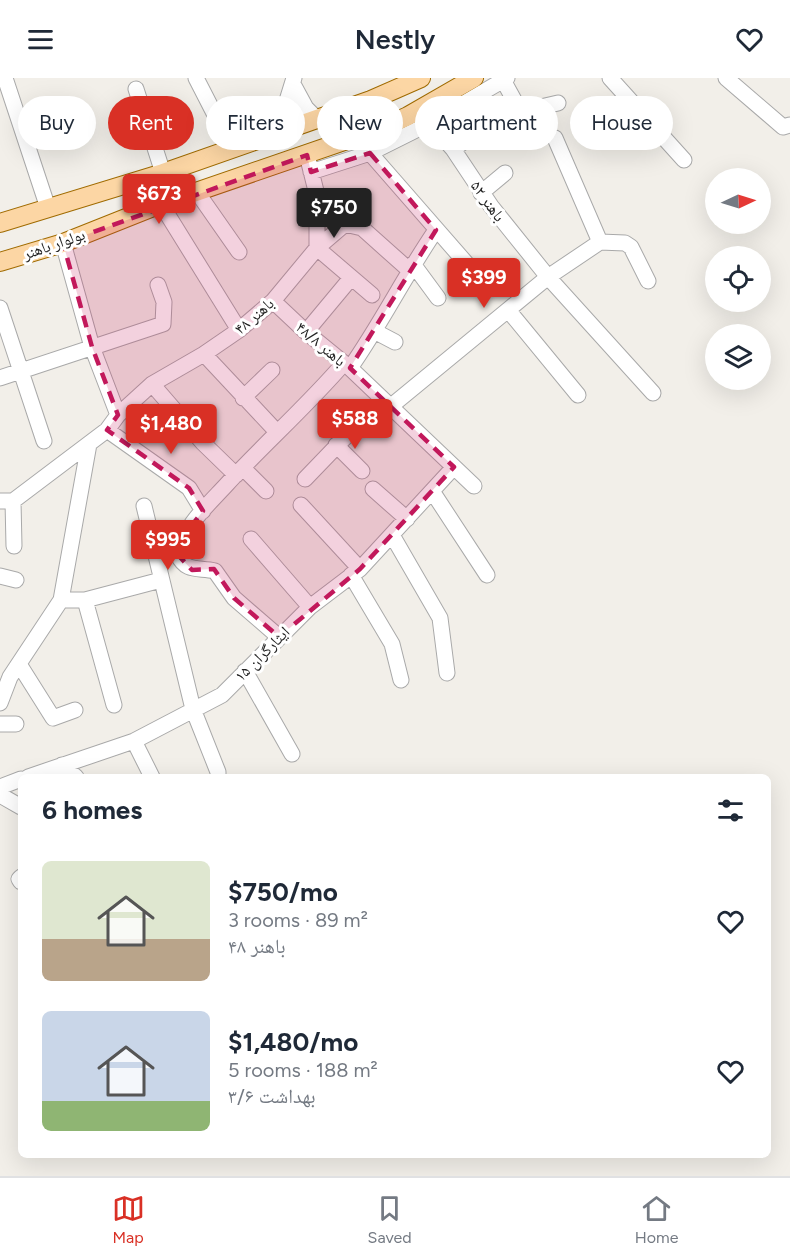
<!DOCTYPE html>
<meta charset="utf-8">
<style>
:root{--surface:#fff;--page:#f2f2f3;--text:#1f2937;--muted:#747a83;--line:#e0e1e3;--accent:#d93025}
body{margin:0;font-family:Figtree,"Noto Naskh Arabic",sans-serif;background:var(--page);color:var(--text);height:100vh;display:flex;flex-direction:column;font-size:22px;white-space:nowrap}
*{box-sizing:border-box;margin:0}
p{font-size:20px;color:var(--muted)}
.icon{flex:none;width:33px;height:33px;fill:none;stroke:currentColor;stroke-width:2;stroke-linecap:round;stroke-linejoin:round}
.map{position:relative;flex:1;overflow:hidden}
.side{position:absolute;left:18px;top:696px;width:753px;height:384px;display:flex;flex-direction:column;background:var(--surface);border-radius:9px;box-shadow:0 6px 24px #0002}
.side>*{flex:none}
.hud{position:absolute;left:18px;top:18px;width:754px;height:54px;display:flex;gap:12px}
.needle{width:39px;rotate:86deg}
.buttons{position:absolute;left:705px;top:90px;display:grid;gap:12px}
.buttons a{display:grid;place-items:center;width:66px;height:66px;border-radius:50%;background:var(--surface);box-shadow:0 6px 24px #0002;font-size:30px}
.price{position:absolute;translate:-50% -51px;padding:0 14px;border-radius:6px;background:var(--accent);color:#fff;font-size:20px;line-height:39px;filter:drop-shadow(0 2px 3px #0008)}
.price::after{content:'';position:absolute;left:50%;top:36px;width:18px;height:14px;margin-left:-9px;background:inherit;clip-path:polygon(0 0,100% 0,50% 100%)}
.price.on{background:#222;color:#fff}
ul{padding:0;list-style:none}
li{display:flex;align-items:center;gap:18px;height:150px;padding:0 24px}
li span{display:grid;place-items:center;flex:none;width:168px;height:120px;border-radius:9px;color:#555}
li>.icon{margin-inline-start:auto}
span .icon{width:72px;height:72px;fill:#fffc;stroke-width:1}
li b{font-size:26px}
h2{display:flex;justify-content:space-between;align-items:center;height:72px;padding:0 24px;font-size:26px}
.tag{padding:0 21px;border-radius:27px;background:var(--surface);box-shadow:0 6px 24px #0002;font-size:21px;line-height:54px}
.tag.on{background:var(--accent);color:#fff}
header{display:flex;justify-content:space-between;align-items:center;height:78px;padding:0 24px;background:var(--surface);font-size:27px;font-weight:600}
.dock{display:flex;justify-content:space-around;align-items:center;height:84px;border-top:2px solid var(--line);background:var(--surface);font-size:16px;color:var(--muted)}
.dock a{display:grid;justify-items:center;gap:3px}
.dock .on{color:var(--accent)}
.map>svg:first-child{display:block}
</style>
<header><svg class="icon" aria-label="menu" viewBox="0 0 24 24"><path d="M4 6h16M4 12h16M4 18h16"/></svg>Nestly<svg class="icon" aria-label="heart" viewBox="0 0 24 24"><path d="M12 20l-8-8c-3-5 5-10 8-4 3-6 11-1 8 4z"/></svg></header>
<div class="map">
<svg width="790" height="1098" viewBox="0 0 790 1098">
<rect width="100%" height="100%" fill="#f2efe9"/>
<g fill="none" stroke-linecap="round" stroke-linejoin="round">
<g stroke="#a9a9a9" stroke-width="17">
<path id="minor" d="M5,0l43,130
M196,0l36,70
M610,0l74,82
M726,0l57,49 7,-2
M503,2l16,29
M293,6l13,24 11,11
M136,11l27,84
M430,45l23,26 38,57 57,71 105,116
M277,55l17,-55
M555,60l45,104
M453,71l59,-39 20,-1 26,-6
M370,75l110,126
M311,94l59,-19 60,-30 77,-45
M197,114l42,60
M481,115l24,-20
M161,126l78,126
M63,165l29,104 26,68
M413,186l25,34
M372,217l-55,-47 28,-24 17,4 47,42
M273,223l33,31 44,36 124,118
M0,230l44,133
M508,232l70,85
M306,254l45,-54
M376,254l19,10
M204,276l73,78
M350,290c31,-44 55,-93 86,-138
M0,300l163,-54 1,-22 -6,-17
M152,306l51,59 33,32
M243,320l29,-28
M390,329l158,-130 52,-35 25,1 6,4 17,34
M107,352l82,58 14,23
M336,367l26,26
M243,390l23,23
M305,401l77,-80
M373,411l34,30
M432,413l55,84
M0,423h13l94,-71 11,-15 34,-31 52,-30 35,-24 34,-29 44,-53v-53l-10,-40
M13,423l1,45
M301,427l59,64
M144,428l49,203 25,63v5
M392,457l48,83 7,55
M251,461l59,68
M351,497l41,69 9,36
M0,498l16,4
M61,522h24l76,-20
M85,522l29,105
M279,559l-45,-39 -19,-27c-16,-4 -29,2 -37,-16 4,-28 32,-52 50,-72 38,-41 80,-78 116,-120
M19,586l34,54 22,-8
M245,593l47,83
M0,625l10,-26 51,-77 28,-156
M0,646h16
M134,663l18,36
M62,687l14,12
M28,699l106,-36 88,-46 88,-88 50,-38 94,-102
M0,709l21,-8
M0,717l21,12
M21,799l-2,2 2,3"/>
</g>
<g stroke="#a06b00" stroke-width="20">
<path id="major" d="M0,145l163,-50 208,-73 50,-22
M0,184l63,-19 98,-39 221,-76 26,-12 66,-38"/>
</g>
<use href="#minor" stroke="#fff" stroke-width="15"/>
<use href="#major" stroke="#fcd6a4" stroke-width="18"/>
</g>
<path fill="#c2185b" fill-opacity="0.2" stroke="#c2185b" stroke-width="4.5" stroke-dasharray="12 8" stroke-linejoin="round" d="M370,75l66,77 -86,138 104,99 -94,102 -81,68 -45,-39 -20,-29 -22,1 -14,-15 7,-21 18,-23 -14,-23 -82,-58 11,-15 -26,-68 -29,-104 244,-88 4,17z"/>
<g text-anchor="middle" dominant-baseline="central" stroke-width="6" stroke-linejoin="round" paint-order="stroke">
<g font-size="16" fill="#222" stroke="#fff">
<text transform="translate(488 123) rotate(54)">باهنر ۵۲</text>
<text transform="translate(54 166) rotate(-19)">بولوار باهنر</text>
<text transform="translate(254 238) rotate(-41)">باهنر ۴۸</text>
<text transform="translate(321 266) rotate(40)">باهنر ۴۸/۸</text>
<text transform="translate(262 576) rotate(-45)">ایثارگران ۱۵</text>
</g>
</g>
</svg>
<div class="buttons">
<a><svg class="needle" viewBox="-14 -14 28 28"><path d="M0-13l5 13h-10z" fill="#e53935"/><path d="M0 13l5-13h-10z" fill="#747a83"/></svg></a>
<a><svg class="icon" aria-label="locate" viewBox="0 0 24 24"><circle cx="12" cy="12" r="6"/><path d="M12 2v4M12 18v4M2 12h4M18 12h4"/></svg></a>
<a><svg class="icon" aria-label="layers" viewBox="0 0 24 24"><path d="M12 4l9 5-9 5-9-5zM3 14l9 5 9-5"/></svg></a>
</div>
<b class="price" style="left:159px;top:147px">$673</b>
<b class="price on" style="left:334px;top:161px">$750</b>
<b class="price" style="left:484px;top:231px">$399</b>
<b class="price" style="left:355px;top:372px">$588</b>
<b class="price" style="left:171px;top:377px">$1,480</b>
<b class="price" style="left:168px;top:493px">$995</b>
<div class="hud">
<a class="tag">Buy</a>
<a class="tag on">Rent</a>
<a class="tag">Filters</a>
<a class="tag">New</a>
<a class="tag">Apartment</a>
<a class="tag">House</a>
</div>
<section class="side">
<h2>6 homes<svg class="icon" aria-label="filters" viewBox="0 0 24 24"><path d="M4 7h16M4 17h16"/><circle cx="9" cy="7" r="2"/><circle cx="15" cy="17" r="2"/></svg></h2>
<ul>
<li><span style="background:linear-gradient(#dfe7d0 65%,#b9a48a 0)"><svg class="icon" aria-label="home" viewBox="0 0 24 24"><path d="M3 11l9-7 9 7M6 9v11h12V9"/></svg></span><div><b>$750/mo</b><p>3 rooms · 89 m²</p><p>باهنر ۴۸</p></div><svg class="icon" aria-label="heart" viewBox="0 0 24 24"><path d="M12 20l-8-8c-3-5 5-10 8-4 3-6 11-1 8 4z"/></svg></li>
<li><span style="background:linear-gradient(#c9d6e8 75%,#8fb573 0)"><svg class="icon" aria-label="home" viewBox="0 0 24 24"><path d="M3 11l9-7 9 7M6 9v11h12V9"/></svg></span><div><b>$1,480/mo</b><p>5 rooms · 188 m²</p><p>بهداشت ۳/۶</p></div><svg class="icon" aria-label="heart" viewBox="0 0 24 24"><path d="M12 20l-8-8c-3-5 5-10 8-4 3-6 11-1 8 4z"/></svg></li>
</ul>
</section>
</div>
<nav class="dock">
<a class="on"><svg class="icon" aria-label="map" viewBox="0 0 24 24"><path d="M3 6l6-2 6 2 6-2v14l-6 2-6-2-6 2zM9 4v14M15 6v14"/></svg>Map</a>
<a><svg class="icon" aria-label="saved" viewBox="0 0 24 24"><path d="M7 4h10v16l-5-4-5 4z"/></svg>Saved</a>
<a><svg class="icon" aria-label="home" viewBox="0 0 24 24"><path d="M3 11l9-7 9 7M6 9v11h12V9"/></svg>Home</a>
</nav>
